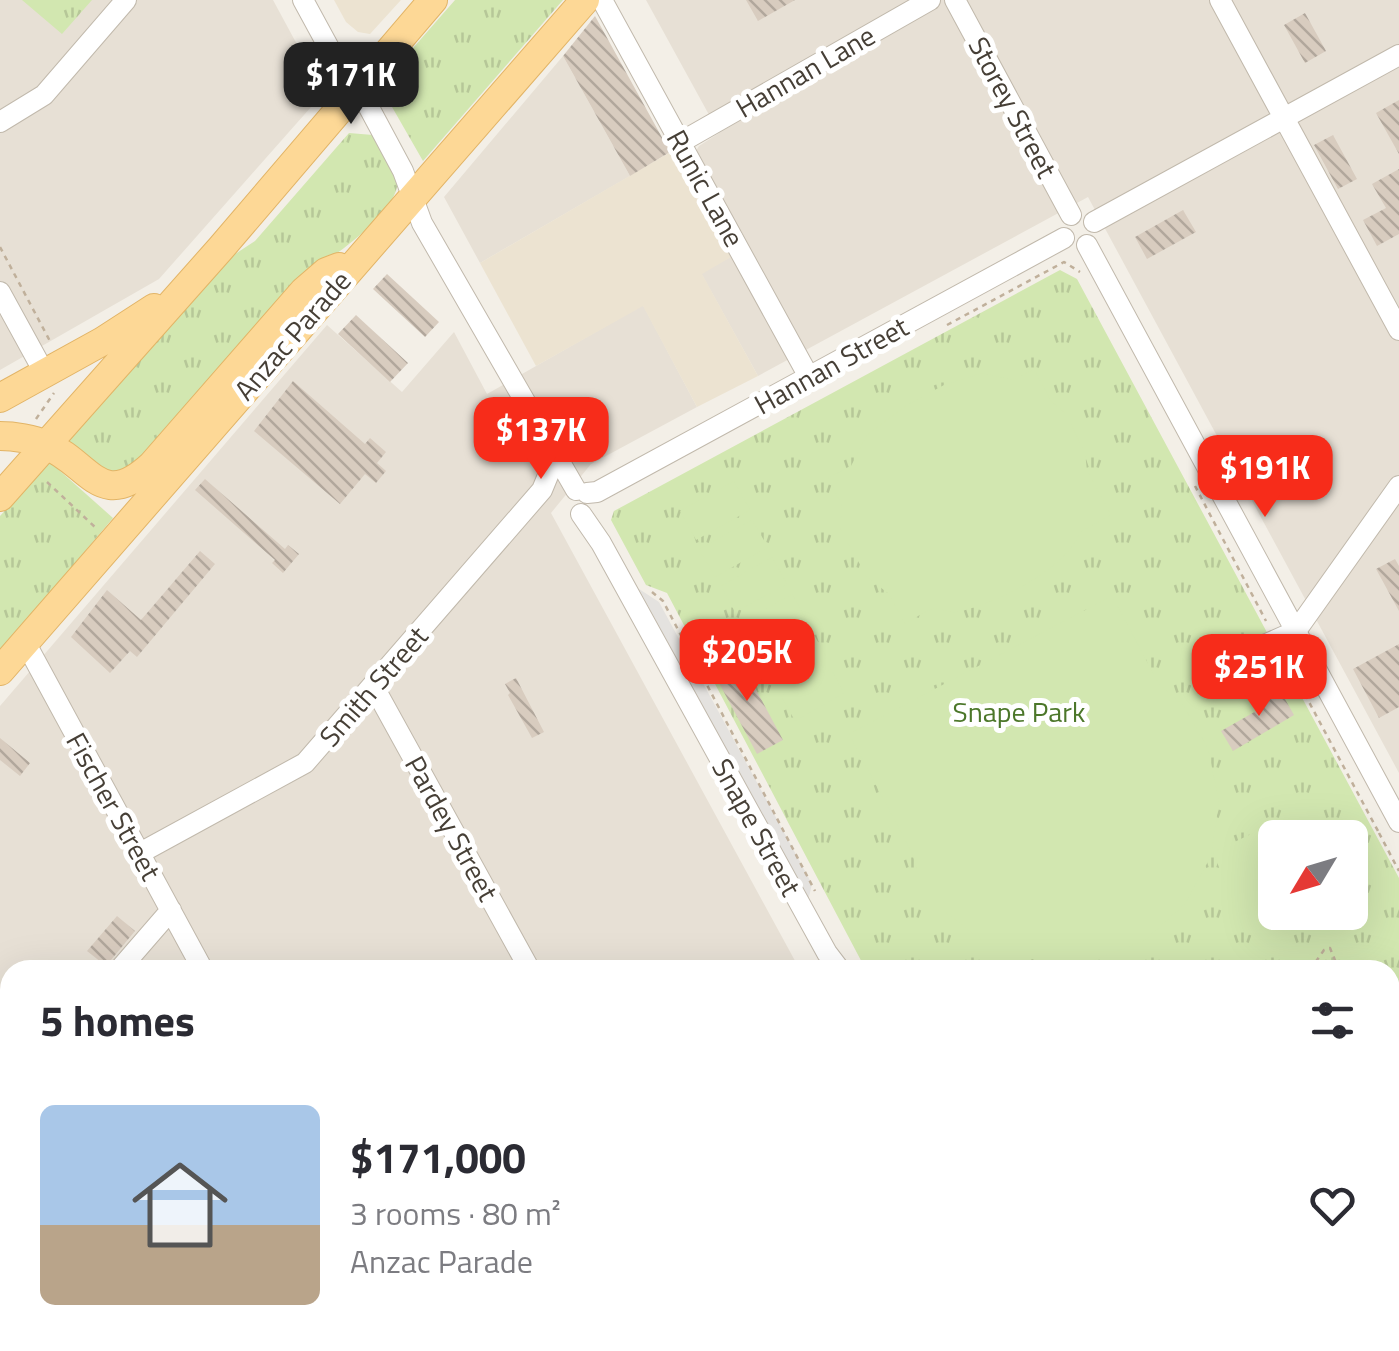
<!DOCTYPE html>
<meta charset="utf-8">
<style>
:root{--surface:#fff;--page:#f2f2f3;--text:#2b2b33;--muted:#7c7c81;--accent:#f72c1a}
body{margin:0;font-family:"Titillium Web",sans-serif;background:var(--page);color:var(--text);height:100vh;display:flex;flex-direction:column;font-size:38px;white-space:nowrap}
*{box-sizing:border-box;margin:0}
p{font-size:32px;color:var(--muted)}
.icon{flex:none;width:55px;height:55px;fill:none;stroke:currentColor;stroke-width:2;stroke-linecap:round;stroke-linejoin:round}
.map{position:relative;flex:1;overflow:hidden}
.drawer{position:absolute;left:0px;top:960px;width:1400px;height:392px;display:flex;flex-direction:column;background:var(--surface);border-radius:30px 30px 0 0;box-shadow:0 10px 40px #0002}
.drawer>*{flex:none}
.needle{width:65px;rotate:232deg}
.controls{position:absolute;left:1258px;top:820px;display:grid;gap:20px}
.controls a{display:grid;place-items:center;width:110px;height:110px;border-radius:15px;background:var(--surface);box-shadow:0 10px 40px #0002;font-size:50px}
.price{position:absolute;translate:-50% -85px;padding:0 22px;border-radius:20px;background:var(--accent);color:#fff;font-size:32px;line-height:65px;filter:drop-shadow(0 2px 5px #0008)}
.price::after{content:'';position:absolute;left:50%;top:60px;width:30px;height:22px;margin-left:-15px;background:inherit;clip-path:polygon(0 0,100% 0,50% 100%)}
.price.active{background:#222;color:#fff}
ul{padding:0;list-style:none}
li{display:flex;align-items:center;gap:30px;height:250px;padding:0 40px}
li span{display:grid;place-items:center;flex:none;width:280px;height:200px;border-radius:15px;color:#555}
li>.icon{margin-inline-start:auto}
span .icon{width:120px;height:120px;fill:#fffc;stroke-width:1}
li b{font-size:42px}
h2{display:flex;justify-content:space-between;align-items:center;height:120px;padding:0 40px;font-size:42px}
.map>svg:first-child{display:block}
</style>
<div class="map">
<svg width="1399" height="1351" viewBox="0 0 1399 1351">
<defs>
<pattern id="grass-tufts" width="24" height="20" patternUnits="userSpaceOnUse" patternTransform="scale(2.5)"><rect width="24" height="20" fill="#d2e7b0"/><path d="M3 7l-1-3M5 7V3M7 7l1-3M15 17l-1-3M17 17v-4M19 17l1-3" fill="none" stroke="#b6c798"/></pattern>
<pattern id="building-back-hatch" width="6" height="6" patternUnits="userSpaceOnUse" patternTransform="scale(2.5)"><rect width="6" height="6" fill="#d8ccbf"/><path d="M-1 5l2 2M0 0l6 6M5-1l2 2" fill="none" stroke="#b1a79c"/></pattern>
</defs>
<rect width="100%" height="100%" fill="#f3efe7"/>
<path fill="#e7e0d5" d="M0,0h273l47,87 -1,11 -160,181 -159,91z
M646,0h753v773l-311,-576 -330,179 -57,-103 46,-25 -53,-94 5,-8 20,-13z
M563,56l67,120 -150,87 -36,-66z
M643,305l54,102 -106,57 -40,49 249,457h-790v372h1380v-290l9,-5v304h-1399v-645l327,-381 75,67 52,-60 33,62z"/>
<path fill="#ece3d1" d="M334,0h67l-31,34 -12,-2 -12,-10z
M674,150l57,107 -29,17 56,102 -61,31 -54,-101 -107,60 -56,-103z"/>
<path fill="url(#grass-tufts)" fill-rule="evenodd" d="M22,0h70l-30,34z
M455,0h108l-140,161 -35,-61 -2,-21z
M349,133l24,2c7,12 20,28 24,42 7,29 -55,74 -76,87l-173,194 -35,17 -43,-27v-11l156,-177 29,-19z
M1060,270l17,9 322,599v105l-9,5v-18h-524l-199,-377 -21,-8 -35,-65 3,-9zM1275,838h75v74h-75z
M50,462l63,56 -113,134v-136z"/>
<path fill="#d2e7b0" d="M1034,369l17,32 15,13 19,39 2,17 24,45 -31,17c-13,37 -86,73 -123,80 -8,1 -16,-4 -24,-3 -9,2 -20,11 -28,15l-16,-30 -22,-17 -27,-48 2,-24 -14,-27 23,-12 16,-31 40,-30 37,-20 38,-12 31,7z
M734,481l16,29 -54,30 -16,-29z
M752,520l16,27 -53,30 -16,-28z
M772,557l15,27 -52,28 -14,-26z
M792,594l14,25 -50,28 -14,-25z
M1112,596l47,88 24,21 25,43 11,54 -8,54 -26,48 -40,36 -51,20 -54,2 -8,-3 -21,11h-14l-15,-30 -37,-28 -28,-42 -5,-17 -63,-119z
M813,633l14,25 -51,28 -14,-25z
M831,669l13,24 -49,28 -14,-25z
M1264,828l11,22v62l22,1 -51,23 -33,-84z"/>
<path fill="#e4e2df" d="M639,589l20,13 153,282 -4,17z"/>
<path fill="url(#building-back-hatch)" d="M746,0h49l-37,21z
M1305,13l21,38 -21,12 -21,-38z
M595,16l75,136 -40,24 -67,-120z
M1399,100v54l-23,-41z
M1333,135l24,44 -19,10 -24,-44z
M1399,169v65l-22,12 -14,-26 23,-12 -14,-24z
M1183,210l13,22 -49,27 -12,-22z
M387,274l52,48 -14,15 -52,-48z
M356,315l52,48 -18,19 -52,-48z
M293,381l72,63 5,-6 16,14 -9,11 9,8 -10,12 -11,-9 -25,30 -86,-73z
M205,479l80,70 3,-4 11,9 -16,19 -11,-10 3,-3 -80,-70z
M200,551l15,13 -78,93 -7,-6 -20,22 -39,-36 36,-47 34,30z
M1395,559l4,7v45l-23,-42z
M1399,644v63l-20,11 -26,-49z
M1192 671a21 21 0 1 1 42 0a21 21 0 1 1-42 0Z
M737,654l46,86 -26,14 -46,-86z
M516,678l28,54 -12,6 -24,-43 2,-2 -5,-9z
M1277,685l17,30 -61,36 -12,-20 44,-25 -6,-11z
M0,738l30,25 -10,13 -20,-16z
M117,916l18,15 -29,35 -19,-15z"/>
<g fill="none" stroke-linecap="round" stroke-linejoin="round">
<g stroke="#c1b9ac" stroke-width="22">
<path id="minor" d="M303,0l37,68 26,34 37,69 19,52 154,267
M602,0l207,377
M955,0l116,215
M1220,0l179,330
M0,122l44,-27 82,-95
M681,142l249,-142
M1094,222l305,-167
M1087,245l312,577
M0,292l45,82
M587,493l10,-1 467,-254
M581,514l20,29 226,410 13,17
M25,642l178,328
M1246,653l50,-22 103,-145
M374,687l156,283
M140,853l165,-90 237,-273 12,-29
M119,970l52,-60
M1390,1022l9,-5
M0,1107l10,-12
M0,1153l10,9
M139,1342l7,9
M500,1342l6,9
M794,1342l4,9
M1036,1342l5,9
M273,1351l11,-9
M1327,1351l11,-9"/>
</g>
<g stroke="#e2b466" stroke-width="30">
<path id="major" d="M0,398l103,-57 51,-33
M0,436c14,0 33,3 46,9 44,18 54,68 106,20l152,-174 22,-19 13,-5
M0,497l221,-249 212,-248
M0,671l585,-671"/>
</g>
<path stroke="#c0b09b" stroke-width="2.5" stroke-dasharray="5 5" stroke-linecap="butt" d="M0,247l51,96
M947,325l117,-63 16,10
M36,419l18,-26
M47,482l49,46
M1195,486l71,135
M652,592l11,9 152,290
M1286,659l92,172
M1379,833l20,38
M1310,970l14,-20 6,-2 9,22"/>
<use href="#minor" stroke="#fff" stroke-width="20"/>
<use href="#major" stroke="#fdd896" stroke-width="28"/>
</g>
<g text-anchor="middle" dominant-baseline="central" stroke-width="10" stroke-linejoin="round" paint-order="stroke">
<g font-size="28" fill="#463f36" stroke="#fff">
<text transform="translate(805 71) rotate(-30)">Hannan Lane</text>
<text transform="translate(1013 107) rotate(62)">Storey Street</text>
<text transform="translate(706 188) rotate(61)">Runic Lane</text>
<text transform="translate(292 335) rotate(-49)">Anzac Parade</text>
<text transform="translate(831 365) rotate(-29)">Hannan Street</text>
<text transform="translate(373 686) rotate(-49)">Smith Street</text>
<text transform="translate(114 806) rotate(61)">Fischer Street</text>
<text transform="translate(757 827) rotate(61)">Snape Street</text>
<text transform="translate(452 828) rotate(61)">Pardey Street</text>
</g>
<g font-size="28" fill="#4c772a" stroke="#fff">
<text x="1019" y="711">Snape Park</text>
</g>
</g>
</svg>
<div class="controls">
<a><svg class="needle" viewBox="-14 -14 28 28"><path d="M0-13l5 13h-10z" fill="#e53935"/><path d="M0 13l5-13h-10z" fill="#7c7c81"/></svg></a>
</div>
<b class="price active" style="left:351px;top:127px">$171K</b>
<b class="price" style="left:541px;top:482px">$137K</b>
<b class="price" style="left:1265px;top:520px">$191K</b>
<b class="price" style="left:747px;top:704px">$205K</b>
<b class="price" style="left:1259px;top:719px">$251K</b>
<section class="drawer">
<h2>5 homes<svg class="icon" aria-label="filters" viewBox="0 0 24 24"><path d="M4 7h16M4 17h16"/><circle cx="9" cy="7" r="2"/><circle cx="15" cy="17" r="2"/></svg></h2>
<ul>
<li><span style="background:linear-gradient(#a9c7e8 60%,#b9a48a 0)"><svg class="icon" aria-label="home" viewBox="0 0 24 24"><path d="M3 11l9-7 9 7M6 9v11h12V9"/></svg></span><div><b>$171,000</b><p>3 rooms · 80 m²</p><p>Anzac Parade</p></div><svg class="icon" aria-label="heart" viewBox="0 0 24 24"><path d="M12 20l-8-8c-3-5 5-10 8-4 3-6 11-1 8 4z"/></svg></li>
</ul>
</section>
</div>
